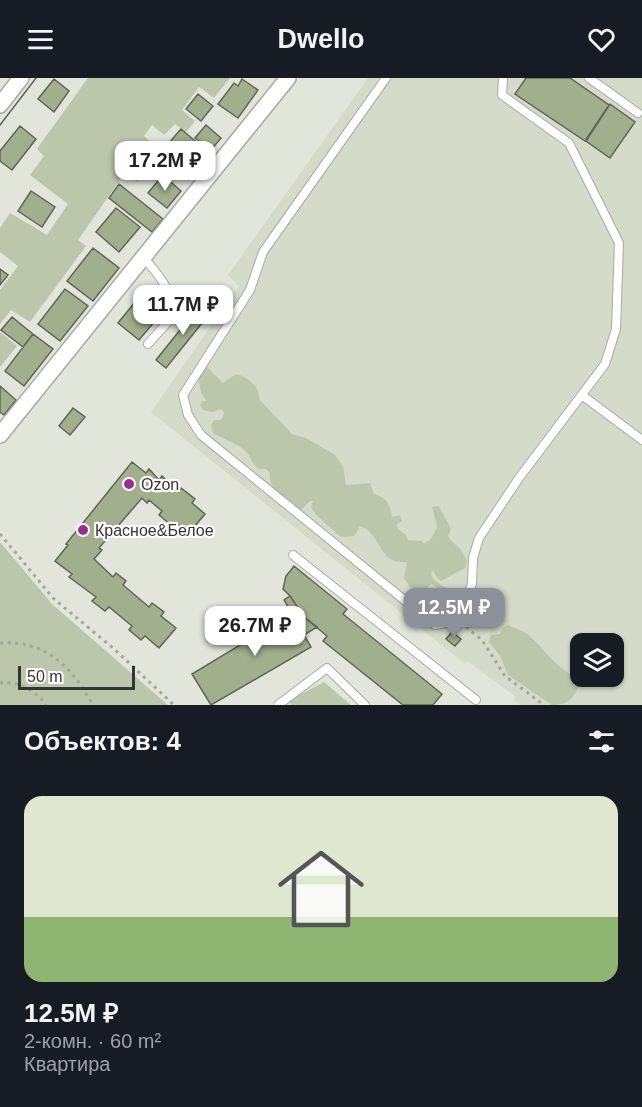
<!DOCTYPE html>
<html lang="ru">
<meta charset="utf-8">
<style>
:root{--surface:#171b24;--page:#20242c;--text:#f1f3f6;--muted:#9ea1a6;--accent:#8c9099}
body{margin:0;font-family:Helvetica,sans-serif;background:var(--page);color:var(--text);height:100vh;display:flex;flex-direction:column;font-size:22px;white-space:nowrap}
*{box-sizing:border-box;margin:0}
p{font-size:20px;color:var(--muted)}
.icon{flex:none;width:33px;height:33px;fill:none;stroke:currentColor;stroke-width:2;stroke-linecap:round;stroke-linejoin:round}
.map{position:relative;height:627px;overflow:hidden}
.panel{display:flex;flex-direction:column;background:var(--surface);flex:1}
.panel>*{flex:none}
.buttons{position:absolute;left:570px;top:555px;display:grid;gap:12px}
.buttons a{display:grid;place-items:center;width:54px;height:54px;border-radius:12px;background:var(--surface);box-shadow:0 2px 4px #0004;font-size:30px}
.scale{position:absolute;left:18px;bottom:15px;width:117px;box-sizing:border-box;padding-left:6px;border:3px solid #333530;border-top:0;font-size:16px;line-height:21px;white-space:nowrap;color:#333530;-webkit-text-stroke:4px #fff;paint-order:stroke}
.price{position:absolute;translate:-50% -51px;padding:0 14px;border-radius:12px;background:#fff;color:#222;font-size:20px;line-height:39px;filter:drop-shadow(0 2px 3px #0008)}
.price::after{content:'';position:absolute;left:50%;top:36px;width:18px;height:14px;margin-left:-9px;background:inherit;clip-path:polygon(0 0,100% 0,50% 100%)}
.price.active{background:var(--accent);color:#fff}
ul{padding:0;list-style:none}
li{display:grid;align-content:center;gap:12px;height:318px;padding:0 24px}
li span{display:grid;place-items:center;height:186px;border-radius:18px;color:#555}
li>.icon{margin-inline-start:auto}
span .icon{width:108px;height:108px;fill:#fffc;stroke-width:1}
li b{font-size:26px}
h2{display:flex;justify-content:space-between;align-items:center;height:72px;padding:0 24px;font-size:26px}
header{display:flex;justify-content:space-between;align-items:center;height:78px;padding:0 24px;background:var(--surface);font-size:27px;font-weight:700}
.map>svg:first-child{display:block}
</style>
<header><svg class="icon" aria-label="menu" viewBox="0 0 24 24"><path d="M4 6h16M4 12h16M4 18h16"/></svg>Dwello<svg class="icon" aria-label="heart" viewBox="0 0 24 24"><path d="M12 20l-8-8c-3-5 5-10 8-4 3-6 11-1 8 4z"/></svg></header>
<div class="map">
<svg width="642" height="627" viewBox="0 0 642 627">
<rect width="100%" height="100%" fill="#e1e5da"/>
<path fill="#d4dbc9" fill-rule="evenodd" d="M368,0h274v627h-122l-6,-5 2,-3 -49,-36 -2,3 -314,-252 88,-126 -11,-11zM580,566h34v32h-34z"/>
<path fill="#bcc6ab" d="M88,0h142l-16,20 -15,-11 -17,23 13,11 -9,11 -11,-8 -11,11 -12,-10 -8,11 17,15 -24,31 -12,-9 -47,67 8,6 -56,76 -19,-12 -11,14v-34l18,-24 -18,-14v-24l10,-15 37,22 21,-31 -38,-29 14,-19 -7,-7z
M0,254l17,14 -17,21z
M207,289l16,16 13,-9c11,2 25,14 23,25l33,35 14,4 29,17 8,11 3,19 24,-2 4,11c13,4 16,10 18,23l8,-2 2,6 -6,4 3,5 7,5 2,5 14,1 2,3 7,-5 6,-12 -5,-20 7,-1 12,23 -3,8 13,13 6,11 -2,7 -24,13 -5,-5 -3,-6 -2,4c4,12 22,15 32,22 -8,14 -20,27 -35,15 -2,-11 5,-15 11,-22l-8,-5 -8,9 -12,-4 -7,-11 3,-16c-30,3 -25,-29 -47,-36l-6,10 -13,1 -25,-22 -5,-8 2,-6h-3l-10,10c-12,-10 -33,-20 -30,-38l-4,-4c-14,1 -12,-9 -20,-17 -9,-10 -22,-12 -33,-19l-2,-8 3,-5h7l3,-7 -3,-4 -9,3 -9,-2 -3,-5 2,-4h5l-6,-8 -3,-16z
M0,464l52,62 116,101h-168z
M508,547c7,3 16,6 22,11 16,15 28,36 51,42 -5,17 -9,27 -29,27l-44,-30 -8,-19 -11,-14 2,-7 9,-1 3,-6z
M324,604l27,23h-59l-4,-4z"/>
<path fill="#a2af8d" stroke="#60645a" stroke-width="1.5" d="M526,0h44l39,27 -24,36 -70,-47z
M54,1l15,12 -15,21 -16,-13z
M242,1l16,11 -20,28 -20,-14 16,-21 4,3z
M198,16l15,12 -12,15 -15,-12z
M610,26l25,18 -25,36 -24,-17z
M206,47l15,13 -10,12 -16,-12z
M20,48l16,13 -24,31 -12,-9v-10z
M181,51l20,17 -12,15 -21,-17z
M163,97l18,16 -14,17 -19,-15z
M119,106l44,35 -11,13 -43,-34z
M31,113l24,16 -13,20 -24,-16z
M116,130l24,19 -21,25 -23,-20z
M93,170l26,20 -26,33 -26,-20z
M0,191l8,6 -8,10z
M65,211l23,17 -28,35 -22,-17z
M144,213l21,18 -26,31 -21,-17z
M200,227l10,8 -44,55 -10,-8z
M12,239l21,17 -10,13 -22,-17z
M33,256l20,15 -29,37 -19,-15z
M0,308l16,14 -12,15 -4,-3z
M73,330l12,9 -15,18 -11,-9z
M132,384l14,11 3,-4 10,11 3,-4 16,16 3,-4 14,11 -3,4 13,11 -16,19 -14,-11 -3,4 -13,-11 3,-4 -13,-11 -2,3 -5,-5 -43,50 3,2 -8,9 19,18 3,-4 10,8 -3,4 26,22 3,-4 12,9 -3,4 15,12 -17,20 -14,-12 -4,4 -12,-10 3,-4 -23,-19 -4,4 -13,-10 4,-4 -27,-20 3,-3 -17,-13 13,-16 -2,-1z
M294,488l53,43 -4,5 99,80 -9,11h-30l-80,-64 4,-5 -23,-19 -14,-21 -7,-7 3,-13z
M290,518l14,21 13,10 -13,8 7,12 -100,58 -19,-31 91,-55 5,7 9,-5 -13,-21z
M452,554l9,7 -6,7 -9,-7z"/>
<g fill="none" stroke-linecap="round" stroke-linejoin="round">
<g stroke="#a7aba0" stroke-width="10">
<path id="lane" d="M386,0l-123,174 -13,38 -67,105 5,20 13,20 234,190 22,-4 9,-16 6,-22 1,-25 6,-20 40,-60 86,-114 11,-35 3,-86 -50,-100 -67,-48 1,-17
M589,0l49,35
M143,179c15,17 29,33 32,57l-27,30
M583,318l59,44
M293,477l183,145
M278,627l49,-37 38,37"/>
</g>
<g stroke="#a7aba0" stroke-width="18">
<path id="street" d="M0,27l21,-27
M0,357l288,-357"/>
</g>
<path stroke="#a4a79e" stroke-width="3" stroke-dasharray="3 4.5" stroke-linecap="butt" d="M0,456l54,65 59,49 61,57
M466,549l16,13 23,36 39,29
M0,565c47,-3 72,25 93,62
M0,605c18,-2 36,7 46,22"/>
<use href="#lane" stroke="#fff" stroke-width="8"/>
<use href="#street" stroke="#fff" stroke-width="15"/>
<path stroke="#5f625b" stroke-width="1.5" d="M0,47l36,-47"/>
</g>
<g fill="#9b2d8c" stroke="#fff" stroke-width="2">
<circle cx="129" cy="406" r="6"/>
<circle cx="83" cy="452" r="6"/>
</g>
<g text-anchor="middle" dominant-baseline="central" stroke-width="4.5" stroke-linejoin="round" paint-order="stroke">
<g font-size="16" fill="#333530" stroke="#fff" text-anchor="start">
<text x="141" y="406">Ozon</text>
<text x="95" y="452">Красное&amp;Белое</text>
</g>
</g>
</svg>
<div class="buttons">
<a><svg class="icon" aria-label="layers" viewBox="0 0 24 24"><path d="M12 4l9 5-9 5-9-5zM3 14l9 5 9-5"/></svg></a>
</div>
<div class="scale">50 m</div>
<b class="price" style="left:165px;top:114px">17.2M ₽</b>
<b class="price" style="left:183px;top:258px">11.7M ₽</b>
<b class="price active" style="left:454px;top:561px">12.5M ₽</b>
<b class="price" style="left:255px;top:579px">26.7M ₽</b>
</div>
<section class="panel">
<h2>Объектов: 4<svg class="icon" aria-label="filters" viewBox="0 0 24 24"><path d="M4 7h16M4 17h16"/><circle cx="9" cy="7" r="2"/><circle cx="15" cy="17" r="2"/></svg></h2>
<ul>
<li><span style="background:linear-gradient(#dfe7d0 65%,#8fb573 0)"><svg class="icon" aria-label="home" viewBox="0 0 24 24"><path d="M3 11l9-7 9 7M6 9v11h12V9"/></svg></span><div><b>12.5M ₽</b><p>2-комн. · 60 m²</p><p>Квартира</p></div></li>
</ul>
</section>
